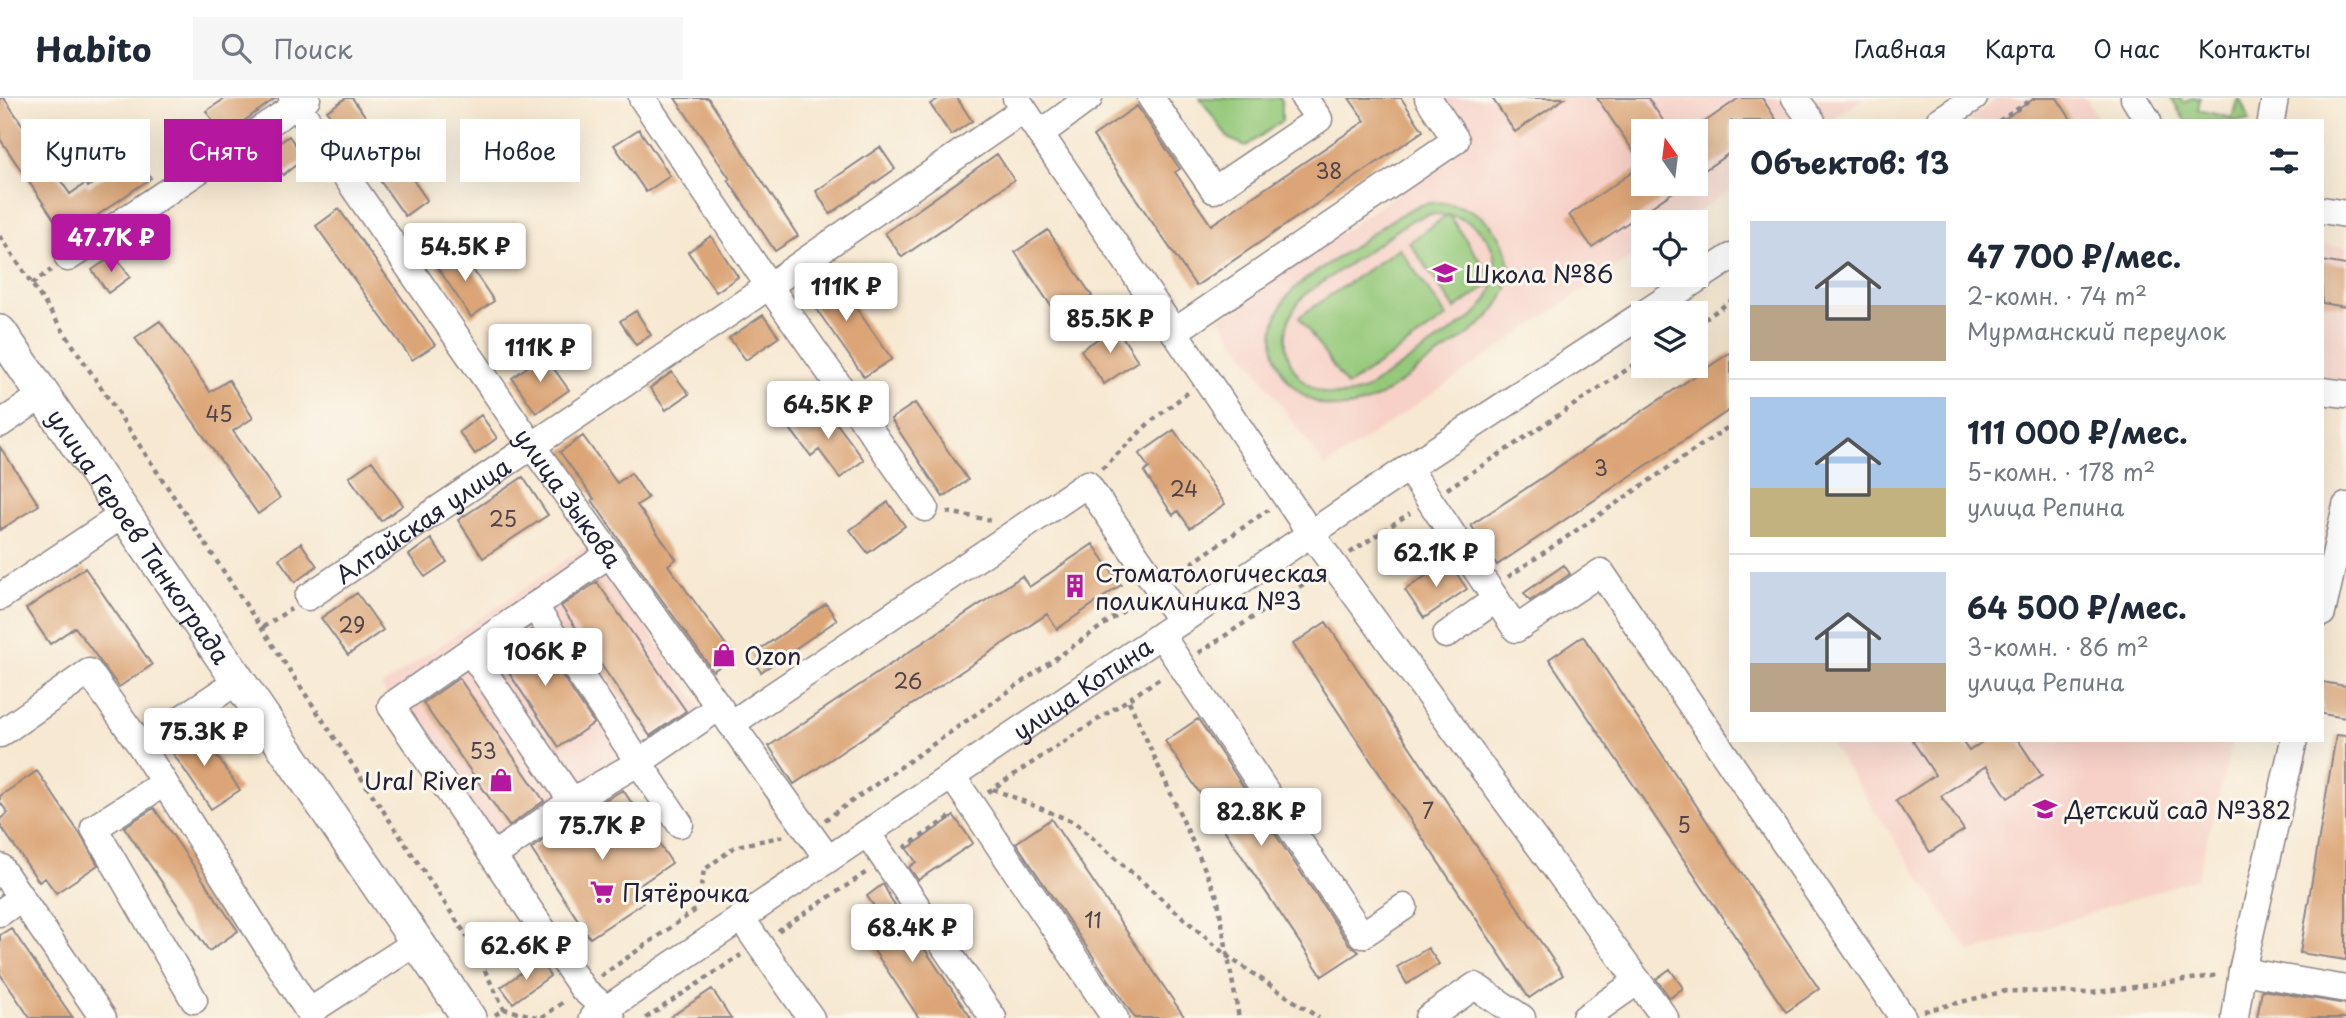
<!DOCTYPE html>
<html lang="ru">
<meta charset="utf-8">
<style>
:root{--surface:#fff;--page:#f6f6f7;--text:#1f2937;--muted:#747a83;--line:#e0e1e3;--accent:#b5179e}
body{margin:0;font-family:"Playpen Sans",sans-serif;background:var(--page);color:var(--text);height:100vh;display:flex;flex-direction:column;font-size:26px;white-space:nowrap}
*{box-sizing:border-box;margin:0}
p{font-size:23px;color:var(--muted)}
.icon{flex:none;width:38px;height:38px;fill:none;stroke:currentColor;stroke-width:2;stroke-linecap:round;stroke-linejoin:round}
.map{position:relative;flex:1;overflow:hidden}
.details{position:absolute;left:1729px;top:21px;width:595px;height:623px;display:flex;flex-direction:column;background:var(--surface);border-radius:0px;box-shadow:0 7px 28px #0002}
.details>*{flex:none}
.top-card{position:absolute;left:21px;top:21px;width:665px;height:63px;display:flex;gap:14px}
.needle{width:46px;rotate:346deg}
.controls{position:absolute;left:1631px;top:21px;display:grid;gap:14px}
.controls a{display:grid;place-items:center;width:77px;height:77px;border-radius:0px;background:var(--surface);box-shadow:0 7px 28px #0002;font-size:35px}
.price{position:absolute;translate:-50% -60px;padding:0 16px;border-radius:7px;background:#fff;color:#222;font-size:23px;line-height:46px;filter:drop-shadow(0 2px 4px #0008)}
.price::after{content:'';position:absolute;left:50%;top:42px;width:21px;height:16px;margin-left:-10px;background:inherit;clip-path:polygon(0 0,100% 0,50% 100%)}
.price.selected{background:var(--accent);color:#fff}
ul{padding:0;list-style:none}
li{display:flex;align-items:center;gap:21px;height:175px;padding:0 21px}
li+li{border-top:2px solid var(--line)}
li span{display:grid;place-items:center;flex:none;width:196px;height:140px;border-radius:0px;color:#555}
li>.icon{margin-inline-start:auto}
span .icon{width:84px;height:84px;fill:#fffc;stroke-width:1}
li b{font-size:30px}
h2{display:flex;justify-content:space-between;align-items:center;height:84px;padding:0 21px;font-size:30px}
.chip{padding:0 24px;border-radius:0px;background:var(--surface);box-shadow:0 7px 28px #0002;font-size:24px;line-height:63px}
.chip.selected{background:var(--accent);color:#fff}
header{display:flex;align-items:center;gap:42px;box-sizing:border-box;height:98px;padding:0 35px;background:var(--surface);border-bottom:2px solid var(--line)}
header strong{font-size:33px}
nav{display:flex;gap:38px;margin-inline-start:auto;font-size:24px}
.search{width:490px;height:63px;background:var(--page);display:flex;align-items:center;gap:18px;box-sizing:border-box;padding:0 24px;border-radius:0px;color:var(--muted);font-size:26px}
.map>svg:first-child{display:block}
</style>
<header>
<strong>Habito</strong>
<div class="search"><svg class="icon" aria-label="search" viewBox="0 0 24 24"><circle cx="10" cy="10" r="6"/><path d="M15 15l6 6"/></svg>Поиск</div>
<nav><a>Главная</a><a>Карта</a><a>О нас</a><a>Контакты</a></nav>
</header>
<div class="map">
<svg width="2346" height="920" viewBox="0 0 2346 920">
<rect width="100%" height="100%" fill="#fbf7ec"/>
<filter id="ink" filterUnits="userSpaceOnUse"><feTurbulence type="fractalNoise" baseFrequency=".0143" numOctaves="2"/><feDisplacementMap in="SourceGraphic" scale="14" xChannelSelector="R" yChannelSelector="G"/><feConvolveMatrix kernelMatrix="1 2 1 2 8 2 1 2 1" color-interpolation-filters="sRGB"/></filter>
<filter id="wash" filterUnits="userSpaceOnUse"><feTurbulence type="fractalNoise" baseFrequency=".00686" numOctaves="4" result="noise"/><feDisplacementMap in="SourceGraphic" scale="28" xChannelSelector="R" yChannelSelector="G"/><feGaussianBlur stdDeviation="1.57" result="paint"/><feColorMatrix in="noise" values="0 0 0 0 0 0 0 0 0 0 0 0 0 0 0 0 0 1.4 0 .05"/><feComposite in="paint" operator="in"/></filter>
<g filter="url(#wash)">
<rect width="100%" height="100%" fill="#f7e8d2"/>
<path fill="#f7d1c8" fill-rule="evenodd" d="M1443,0h421l-33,23h-100v68l-48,33h-40v27l-318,218 -107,-151 237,-161zM1643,33h53v53h-53z
M1999,0h86l15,23h-134z
M2322,146l24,3v141l-24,-5z
M589,446l115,169 -204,142 -119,-169z
M1828,642h405l-36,138 -227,75z"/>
<path fill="#95c97a" stroke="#5c765a" stroke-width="2" fill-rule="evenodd" d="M1200,0h80l2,4v19l-36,25 -17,-7z
M2171,0h9l3,5 9,-5h8l-2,12 34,8 5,-18 3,-1 10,22h-65z
M1434,104c26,1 49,10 64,32 40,64 -30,101 -73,130 -19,14 -40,33 -63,40 -56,18 -108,-42 -82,-95 3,-8 9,-15 15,-21 17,-15 38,-27 57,-40 18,-13 37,-28 57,-38 8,-5 16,-6 25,-8zM1430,116l18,1 -39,27 46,67 39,-28 -45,-66c53,11 62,70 22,103l-106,72c-64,25 -107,-50 -58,-97l105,-73z
M1399,150l48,69 -100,69 -48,-69z"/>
<g id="blocks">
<path fill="#dba577" d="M0,0h4l66,96 16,-11 2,4 49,-31 14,22 -85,59 -66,-98z
M226,0h50l-53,38 -17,-25z
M346,0h6l14,19 -23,16 -16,-22z
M675,0h33l90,138 -23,15 -47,-71 2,-1z
M940,0h17l15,23 -21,14 -21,-31z
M1349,0h52l22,33 -227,155 -103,-150 44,-30 43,63 -5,3 36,53 154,-104z
M1492,0h73l-50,34z
M1597,0h51l22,33h-27v53h42l-93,63 -23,-32 74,-50z
M1739,0h23l15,23h-46v31l-35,24v-48z
M2035,0h22l15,23h-71z
M639,31l31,47 -24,16 -32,-47z
M289,38l16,22 -22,17 -16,-23z
M880,49l15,22 -65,45 -14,-23z
M394,54l33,48 -22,16 -34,-48z
M997,56l17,26 -112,77 -17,-24z
M339,111l96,136 -23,15 -96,-134z
M1048,132l44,66 -33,22 -44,-66z
M711,138l27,41 -22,15 -28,-40z
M459,151l35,52 -23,16 -35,-52z
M114,157l16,22 -22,16 -16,-23z
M2322,163l24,4v42l-24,-4z
M828,170l64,91 -28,18 -63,-90z
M636,213l15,24 -15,10 -16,-24z
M763,217l16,22 -33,23 -17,-22z
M160,223l50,71 19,-12 24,38 -20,13 47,67 -22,16 -123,-176z
M1116,229l22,34 -34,23 -23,-34z
M1731,254v57l-234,156 -26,-40z
M544,257l25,35 -33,23 -24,-35z
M672,274l17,22 -23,16 -16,-22z
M915,305l53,77 -25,17 -52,-78z
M823,307l41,55 -24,18 -21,-28 -8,6 -20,-26z
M481,317l16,23 -22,16 -16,-22z
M1174,332l51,74 -35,24 -12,-17 -5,4 -29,-43 5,-4 -10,-14z
M583,338l34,47 14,-10 17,25 -11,7 39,54 -8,6 66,91 -21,15 -89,-124 -32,-47 2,-1 -34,-47z
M0,349l39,58 -39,25z
M372,363l31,44 -22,16 -32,-44z
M523,379l25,38 -65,43 -25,-38z
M888,404l17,24 -37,27 -18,-23z
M431,441l16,23 -22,15 -16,-22z
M301,445l16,23 -22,16 -16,-23z
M1093,446l28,41 -64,44 -10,-15 -253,170 -25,-38 253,-170 7,11z
M1448,463l19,28 -43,29 -19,-28z
M1564,467l6,9 -40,27 -6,-8z
M85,470l67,97 -33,22 -44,-60 -25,17 -24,-35z
M597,484l89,129 -36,25 -89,-130z
M357,495l26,37 -35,25 -27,-37z
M826,506l11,16 -76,52 -11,-16z
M1326,524l237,353 -34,23 -236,-354z
M531,532l63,93 -35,24 -63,-93z
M1583,538l236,353 -33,23 -237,-353z
M459,580l85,123 -35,25 -86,-123z
M2322,584l24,4v32l-24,-4z
M1198,621l151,225 10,8 -37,24 -157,-235z
M197,629l43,63 -29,19 -43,-63z
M2336,637l10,1v224l-46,-7z
M1912,642h49l8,11 16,-11h33l24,36 -34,22 -22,-32 -45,30 23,34 -34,22 -34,-51 39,-26z
M37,673l43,63 18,31 -42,28 -11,-15 -6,4 -39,-57v-6l8,-6 -8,-11v-6z
M623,692l49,73 -38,26 9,14 -53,35 -59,-89 49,-35z
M154,710l84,123 -29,20 -85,-124z
M954,718l19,27 -55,37 -9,-13 7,-5 -9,-13z
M1051,721l134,199h-50l-28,-41 -91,-134z
M883,786l8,15 80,119h-52l-52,-78 21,-13 -21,-31z
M11,830l62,90h-43l-30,-44v-39z
M1428,850l11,16 -32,20 -10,-17z
M539,862l11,16 -37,27 -12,-16z
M1670,871l13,19 -13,10 -14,-19z
M712,891l19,29h-62z
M2262,892l84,14v14h-89z"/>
</g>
</g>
<g filter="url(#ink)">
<use href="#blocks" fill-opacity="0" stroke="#8c8586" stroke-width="2"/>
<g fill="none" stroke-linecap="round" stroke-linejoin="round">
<g stroke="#8c8586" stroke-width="29">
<g id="minor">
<path id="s1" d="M292,0l240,348 296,413"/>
<path d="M642,0l127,188 156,222"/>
<path d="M1016,0l295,436 354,484"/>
<path d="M1151,0l63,92 105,-71 -15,-21"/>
<path d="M1795,0l17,23"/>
<path d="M2134,0l14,23"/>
<path d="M1939,23l35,-23"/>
<path d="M2271,23l4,-23"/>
<path d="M1040,36l49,-36"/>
<path d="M2322,112l24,4"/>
<path d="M68,160l239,-160"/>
<path d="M1645,215l86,-56"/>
<path d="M1174,234l282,-192 -28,-42"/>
<path d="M2322,293l24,3"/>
<path d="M0,326l43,-29"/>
<path d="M1408,370l108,161 85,-57 302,446"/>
<path d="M609,456l-218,152 192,283 23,20 6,9"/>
<path d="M0,499l124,-83"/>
<path id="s2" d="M308,499l461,-311 254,-176"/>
<path d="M534,508l146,218"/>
<path d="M2322,515l24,-107"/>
<path d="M1161,537l201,300 42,-28"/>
<path d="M1446,537l50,-36"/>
<path d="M470,553l102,150"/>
<path d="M731,626l356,-240 94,137"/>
<path d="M0,636l89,-62 52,74 168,266 108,-70"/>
<path d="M141,648l98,-66"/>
<path d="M952,678l163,242"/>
<path d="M164,685l-70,45 100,172"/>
<path d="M867,735l126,185"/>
<path d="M493,758l79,-55 66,-38 81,-56"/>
<path d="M0,769l103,151"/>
<path d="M0,815l21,-15"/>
<path d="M741,820l70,100"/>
<path d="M2242,873l104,18"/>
<path id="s3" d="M593,920l815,-550 235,-154"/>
<path d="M1428,920l47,-32 47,32"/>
<path d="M1585,920l53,-37"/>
<path d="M2235,920l7,-47 52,-231"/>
</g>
</g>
<g stroke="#8c8586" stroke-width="36">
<g id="major">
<path id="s4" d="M0,234l469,686"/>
</g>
</g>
<path stroke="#8c8586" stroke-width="4.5" stroke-dasharray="5 5" stroke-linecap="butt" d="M1999,23l35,-23
M0,138l470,705 34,68
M32,186l19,-14
M1696,227l35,-24
M1102,371l47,-46 41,-32
M1447,391l196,-130
M947,414l43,8
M1350,455l60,-40
M1175,477l93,-65
M1508,479l223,-152
M263,529l28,-18
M1199,555l115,-76
M1129,603l88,195 22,122
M993,691l81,33 153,134 92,62
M988,694l174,-115
M825,722l314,-220
M904,750l48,-32
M778,833l89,-59
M601,878l96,-67 7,-39 32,-24 49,-10
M1924,913l82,-20 85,2 129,-18
M495,917l9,-6 37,9 24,-17
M646,920l95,-63"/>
<use href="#minor" stroke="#fff" stroke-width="26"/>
<use href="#major" stroke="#fff" stroke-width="33"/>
</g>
</g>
<defs>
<g id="school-bare" transform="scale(1.89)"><path d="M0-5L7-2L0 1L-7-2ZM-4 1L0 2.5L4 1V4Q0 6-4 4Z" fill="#b5179e" stroke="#fbf7ec" stroke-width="2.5" paint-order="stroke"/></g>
<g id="building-bare" transform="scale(1.89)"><path d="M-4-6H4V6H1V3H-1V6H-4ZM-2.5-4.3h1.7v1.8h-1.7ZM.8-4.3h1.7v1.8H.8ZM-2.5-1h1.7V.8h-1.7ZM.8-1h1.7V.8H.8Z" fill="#b5179e" stroke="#fbf7ec" stroke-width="2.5" paint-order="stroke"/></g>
<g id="shop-bare" transform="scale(1.89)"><path d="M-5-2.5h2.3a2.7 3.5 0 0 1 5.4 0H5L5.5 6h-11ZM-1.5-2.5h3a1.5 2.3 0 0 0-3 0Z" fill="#b5179e" stroke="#fbf7ec" stroke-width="2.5" paint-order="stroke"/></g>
<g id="supermarket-bare" transform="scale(1.89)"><path d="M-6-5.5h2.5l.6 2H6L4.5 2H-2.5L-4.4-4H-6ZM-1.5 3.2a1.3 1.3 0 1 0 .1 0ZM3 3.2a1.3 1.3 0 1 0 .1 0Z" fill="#b5179e" stroke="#fbf7ec" stroke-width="2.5" paint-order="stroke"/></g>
</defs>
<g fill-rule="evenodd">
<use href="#school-bare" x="1445" y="175"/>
<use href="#building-bare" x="1075" y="488"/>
<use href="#shop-bare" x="724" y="557"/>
<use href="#shop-bare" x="501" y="682"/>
<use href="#school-bare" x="2045" y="711"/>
<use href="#supermarket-bare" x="602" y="794"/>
</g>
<g text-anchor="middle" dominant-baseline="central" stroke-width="6" stroke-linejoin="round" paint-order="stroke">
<g font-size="21" fill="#50434a">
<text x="1329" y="72">38</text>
<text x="219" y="315">45</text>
<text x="1601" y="369">3</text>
<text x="1184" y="390">24</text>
<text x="503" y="420">25</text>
<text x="352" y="526">29</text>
<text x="908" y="582">26</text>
<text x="483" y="652">53</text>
<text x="1428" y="712">7</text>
<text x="1684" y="726">5</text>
<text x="1093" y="821">11</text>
</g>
<g font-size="24" fill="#22223b" stroke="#fbf7ec" text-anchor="start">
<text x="1465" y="175">Школа №86</text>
<text x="1095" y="474">Стоматологическая<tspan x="1095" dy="28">поликлиника №3</tspan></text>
<text x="744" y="557">Ozon</text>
<text x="481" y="682" text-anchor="end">Ural River</text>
<text x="2065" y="711">Детский сад №382</text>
<text x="622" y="794">Пятёрочка</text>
</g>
<g font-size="24" fill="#22223b" stroke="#fbf7ec">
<text stroke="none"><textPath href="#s1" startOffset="486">улица Зыкова</textPath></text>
<text stroke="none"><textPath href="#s2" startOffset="138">Алтайская улица</textPath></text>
<text stroke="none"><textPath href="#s4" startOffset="247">улица Героев Танкограда</textPath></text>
<text stroke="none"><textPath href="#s3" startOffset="590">улица Котина</textPath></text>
</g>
</g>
</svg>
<div class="controls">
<a><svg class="needle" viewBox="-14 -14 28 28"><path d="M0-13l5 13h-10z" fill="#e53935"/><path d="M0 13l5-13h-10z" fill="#747a83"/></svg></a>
<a><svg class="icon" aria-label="locate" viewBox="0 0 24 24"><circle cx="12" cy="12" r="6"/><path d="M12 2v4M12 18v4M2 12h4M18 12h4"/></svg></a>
<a><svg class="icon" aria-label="layers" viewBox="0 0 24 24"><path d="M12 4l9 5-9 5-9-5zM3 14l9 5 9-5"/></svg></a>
</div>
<b class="price selected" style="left:111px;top:176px">47.7K ₽</b>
<b class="price" style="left:465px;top:185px">54.5K ₽</b>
<b class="price" style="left:846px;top:225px">111K ₽</b>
<b class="price" style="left:1110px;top:257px">85.5K ₽</b>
<b class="price" style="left:540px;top:286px">111K ₽</b>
<b class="price" style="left:828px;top:343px">64.5K ₽</b>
<b class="price" style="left:1436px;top:491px">62.1K ₽</b>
<b class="price" style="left:545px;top:590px">106K ₽</b>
<b class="price" style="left:204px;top:670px">75.3K ₽</b>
<b class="price" style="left:1261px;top:750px">82.8K ₽</b>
<b class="price" style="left:602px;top:764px">75.7K ₽</b>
<b class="price" style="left:912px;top:866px">68.4K ₽</b>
<b class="price" style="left:526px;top:884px">62.6K ₽</b>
<div class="top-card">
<a class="chip">Купить</a>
<a class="chip selected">Снять</a>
<a class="chip">Фильтры</a>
<a class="chip">Новое</a>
</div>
<section class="details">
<h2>Объектов: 13<svg class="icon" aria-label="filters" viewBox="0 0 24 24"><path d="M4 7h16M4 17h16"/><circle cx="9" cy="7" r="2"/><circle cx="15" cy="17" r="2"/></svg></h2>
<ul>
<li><span style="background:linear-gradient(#c9d6e8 60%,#b9a48a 0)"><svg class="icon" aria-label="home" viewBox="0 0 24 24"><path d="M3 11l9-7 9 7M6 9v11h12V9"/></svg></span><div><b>47 700 ₽/мес.</b><p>2-комн. · 74 m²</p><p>Мурманский переулок</p></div></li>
<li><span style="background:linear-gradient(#a9c7e8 65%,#c2b280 0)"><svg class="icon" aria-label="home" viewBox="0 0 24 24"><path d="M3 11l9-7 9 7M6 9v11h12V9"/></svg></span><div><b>111 000 ₽/мес.</b><p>5-комн. · 178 m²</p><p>улица Репина</p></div></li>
<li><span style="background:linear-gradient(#c9d6e8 65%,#b9a48a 0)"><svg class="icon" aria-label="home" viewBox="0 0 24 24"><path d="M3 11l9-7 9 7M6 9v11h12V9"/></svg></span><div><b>64 500 ₽/мес.</b><p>3-комн. · 86 m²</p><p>улица Репина</p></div></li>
</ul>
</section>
</div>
